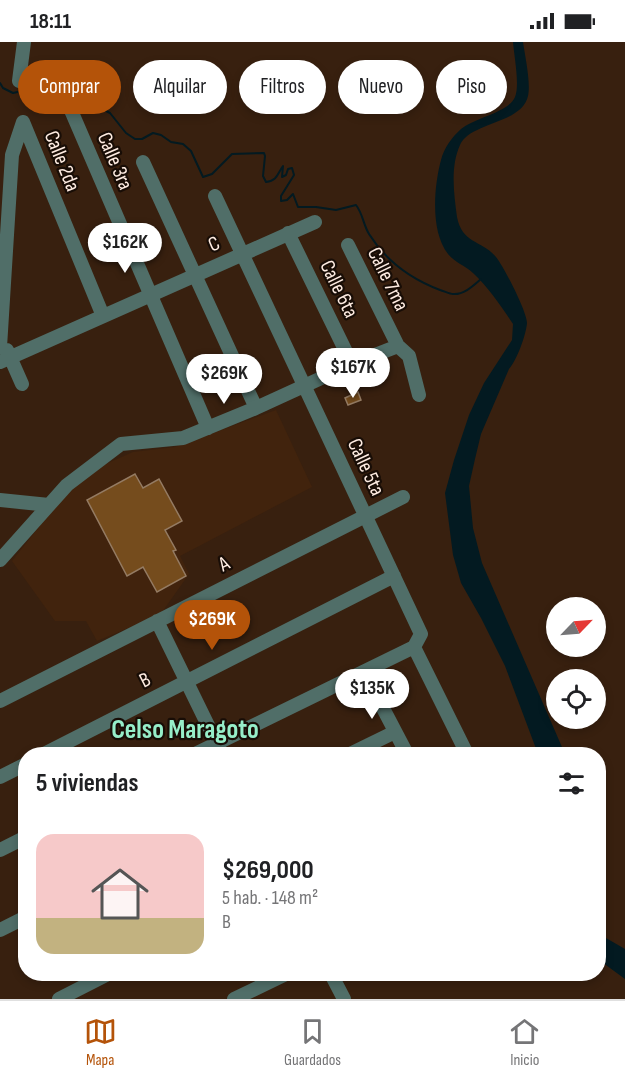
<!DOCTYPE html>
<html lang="es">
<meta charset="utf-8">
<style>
:root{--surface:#fff;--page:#f2f2f2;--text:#202124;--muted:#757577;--line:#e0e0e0;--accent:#b45309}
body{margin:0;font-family:"Sofia Sans Condensed",sans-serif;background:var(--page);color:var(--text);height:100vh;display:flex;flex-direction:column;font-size:22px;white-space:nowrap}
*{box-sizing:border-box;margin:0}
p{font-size:20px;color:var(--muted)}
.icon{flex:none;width:33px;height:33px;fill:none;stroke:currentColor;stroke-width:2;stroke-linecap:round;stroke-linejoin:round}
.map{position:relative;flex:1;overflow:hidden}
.panel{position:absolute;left:18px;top:705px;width:588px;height:234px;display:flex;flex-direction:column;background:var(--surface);border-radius:24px;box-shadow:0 3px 9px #0003}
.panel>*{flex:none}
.banner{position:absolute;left:18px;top:18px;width:590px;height:54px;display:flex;gap:12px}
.needle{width:39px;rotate:65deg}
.buttons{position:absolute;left:546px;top:555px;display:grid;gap:12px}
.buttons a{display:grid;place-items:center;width:60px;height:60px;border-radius:50%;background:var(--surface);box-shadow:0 3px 9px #0003;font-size:30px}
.price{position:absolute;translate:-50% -51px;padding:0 14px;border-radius:21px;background:#fff;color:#222;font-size:20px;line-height:39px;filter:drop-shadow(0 2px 3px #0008)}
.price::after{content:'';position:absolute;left:50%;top:36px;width:18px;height:14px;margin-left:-9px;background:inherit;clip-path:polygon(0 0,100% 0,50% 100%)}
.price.selected{background:var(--accent);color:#fff}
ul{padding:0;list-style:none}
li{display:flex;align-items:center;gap:18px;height:150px;padding:0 18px}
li+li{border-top:2px solid var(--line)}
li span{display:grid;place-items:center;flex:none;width:168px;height:120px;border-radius:18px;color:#555}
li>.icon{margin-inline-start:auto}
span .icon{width:72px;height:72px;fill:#fffc;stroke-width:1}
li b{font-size:26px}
h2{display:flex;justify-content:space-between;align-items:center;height:72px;padding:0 18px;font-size:26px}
.pill{padding:0 21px;border-radius:27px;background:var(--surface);box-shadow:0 3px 9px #0003;font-size:21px;line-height:54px}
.pill.selected{background:var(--accent);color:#fff}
.status{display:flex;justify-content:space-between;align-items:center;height:42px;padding:0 30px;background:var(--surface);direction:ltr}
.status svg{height:16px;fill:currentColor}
.tabs{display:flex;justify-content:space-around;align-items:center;height:84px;border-top:2px solid var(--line);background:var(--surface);font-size:16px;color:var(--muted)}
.tabs a{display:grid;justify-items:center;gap:3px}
.tabs .selected{color:var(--accent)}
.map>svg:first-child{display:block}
</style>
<div class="status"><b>18:11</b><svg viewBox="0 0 49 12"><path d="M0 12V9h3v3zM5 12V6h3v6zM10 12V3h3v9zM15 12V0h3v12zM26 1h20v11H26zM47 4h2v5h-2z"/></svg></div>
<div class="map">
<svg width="625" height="957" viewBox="0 0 625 957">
<rect width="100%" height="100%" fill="#38200f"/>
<path fill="#41230d" d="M276,368l36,77 -132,69 9,18 -29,41 -63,26 -11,-20h-31l-43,-60 50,-63 30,-28 41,-18 42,-5z"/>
<path fill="#031a21" d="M513,0h10c2,14 8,41 5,54 -6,28 -58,26 -68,49 -10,22 -6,49 -3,72 5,27 25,23 39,40 8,10 31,55 31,66 -1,12 -10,37 -18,46l-28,65 -6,25 -6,27 4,42 9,35 83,191h-27l-33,-88 -24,-48 -20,-35 -8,-28 -8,-62 9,-33 15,-45 15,-32 28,-43 1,-16c-12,-18 -24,-36 -40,-51 -7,-7 -19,-11 -25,-19 -18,-23 -14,-68 -7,-94 3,-12 11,-23 20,-31 13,-11 48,-17 54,-32 5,-12 -1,-42 -2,-55z
M599,892l26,15v30l-26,-19z"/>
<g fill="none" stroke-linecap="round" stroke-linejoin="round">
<path stroke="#031a21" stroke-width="2" d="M0,41l3,5 10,5 22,-5 15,6 39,8 21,11 16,20 9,6h7l11,-6 8,2 10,7 12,2 8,7 12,26 9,-3 20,-20 32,-1 1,3 -2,20 3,6c12,-2 11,-8 17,-16l-1,11 4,-2 2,-6 4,-1 2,7 -13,21v5l6,-1 6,-6 5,13h18l20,3 20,-5c7,9 7,19 13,29 17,27 42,45 71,56 4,1 10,4 13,4 11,1 21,-9 28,-15"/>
</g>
<path fill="#754c1d" stroke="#947b63" stroke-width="1.5" d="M358,350l3,8 -13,5 -3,-7z
M135,432l8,14 16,-9 23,42 -17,9 11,20 -3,1 13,25 -29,16 -14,-25 -16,9 -40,-76z"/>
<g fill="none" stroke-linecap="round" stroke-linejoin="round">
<path stroke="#506e68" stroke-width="14" d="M19,39l5,-39
M70,66l138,320
M23,80l80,194
M143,120l113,246
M215,154l206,438 -7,13 53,107
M288,191l64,131
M348,203l50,101 11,10 10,39
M0,305l12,-192 11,-33
M7,308l15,34
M0,320l315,-140
M0,458l49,5
M0,518l67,-75 54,-41 62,-6 73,-30 96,-44 46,-18
M157,579l65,133
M364,630l43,82
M0,659l403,-204
M44,712l350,-178
M195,712l219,-107
M350,712l45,-22
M0,735l26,-13
M0,808l26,-13
M0,888l26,-13
M331,932l13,25
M59,957l49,-25
M234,957l52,-25"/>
</g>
<g text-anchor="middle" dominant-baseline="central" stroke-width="4.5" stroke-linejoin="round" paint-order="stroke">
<g font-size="21" fill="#feece2" stroke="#180d06">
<text transform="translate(62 119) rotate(68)">Calle 2da</text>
<text transform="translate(115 119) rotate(67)">Calle 3ra</text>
<text transform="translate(214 202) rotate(-24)">C</text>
<text transform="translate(388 237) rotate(64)">Calle 7ma</text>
<text transform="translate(339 247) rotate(64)">Calle 6ta</text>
<text transform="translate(366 425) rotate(65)">Calle 5ta</text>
<text transform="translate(224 522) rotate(-27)">A</text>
<text transform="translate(145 638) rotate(-27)">B</text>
</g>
<g font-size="27" font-weight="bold" fill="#96eec9" stroke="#180d06">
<text x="185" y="688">Celso Maragoto</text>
</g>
</g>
</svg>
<div class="buttons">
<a><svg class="needle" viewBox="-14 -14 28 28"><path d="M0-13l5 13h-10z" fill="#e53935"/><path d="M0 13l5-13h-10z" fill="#757577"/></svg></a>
<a><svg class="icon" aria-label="locate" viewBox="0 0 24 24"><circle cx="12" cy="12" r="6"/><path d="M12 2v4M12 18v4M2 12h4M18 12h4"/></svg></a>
</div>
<b class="price" style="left:125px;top:232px">$162K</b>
<b class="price" style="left:353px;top:357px">$167K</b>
<b class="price" style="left:224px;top:363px">$269K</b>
<b class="price selected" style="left:212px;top:609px">$269K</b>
<b class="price" style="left:372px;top:678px">$135K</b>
<div class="banner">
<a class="pill selected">Comprar</a>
<a class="pill">Alquilar</a>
<a class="pill">Filtros</a>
<a class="pill">Nuevo</a>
<a class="pill">Piso</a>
</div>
<section class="panel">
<h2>5 viviendas<svg class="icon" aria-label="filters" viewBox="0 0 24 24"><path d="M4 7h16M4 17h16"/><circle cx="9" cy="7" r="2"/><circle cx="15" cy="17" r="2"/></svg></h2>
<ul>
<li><span style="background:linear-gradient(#f6c9c9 70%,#c2b280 0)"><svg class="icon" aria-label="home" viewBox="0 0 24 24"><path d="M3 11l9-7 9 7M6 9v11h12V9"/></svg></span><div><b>$269,000</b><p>5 hab. · 148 m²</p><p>B</p></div></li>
</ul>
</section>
</div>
<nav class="tabs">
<a class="selected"><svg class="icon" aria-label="map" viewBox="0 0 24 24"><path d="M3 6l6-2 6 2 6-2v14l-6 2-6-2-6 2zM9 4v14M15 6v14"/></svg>Mapa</a>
<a><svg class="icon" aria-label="saved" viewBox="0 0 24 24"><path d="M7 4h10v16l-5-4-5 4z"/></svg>Guardados</a>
<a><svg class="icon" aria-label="home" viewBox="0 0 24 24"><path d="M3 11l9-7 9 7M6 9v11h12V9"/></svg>Inicio</a>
</nav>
